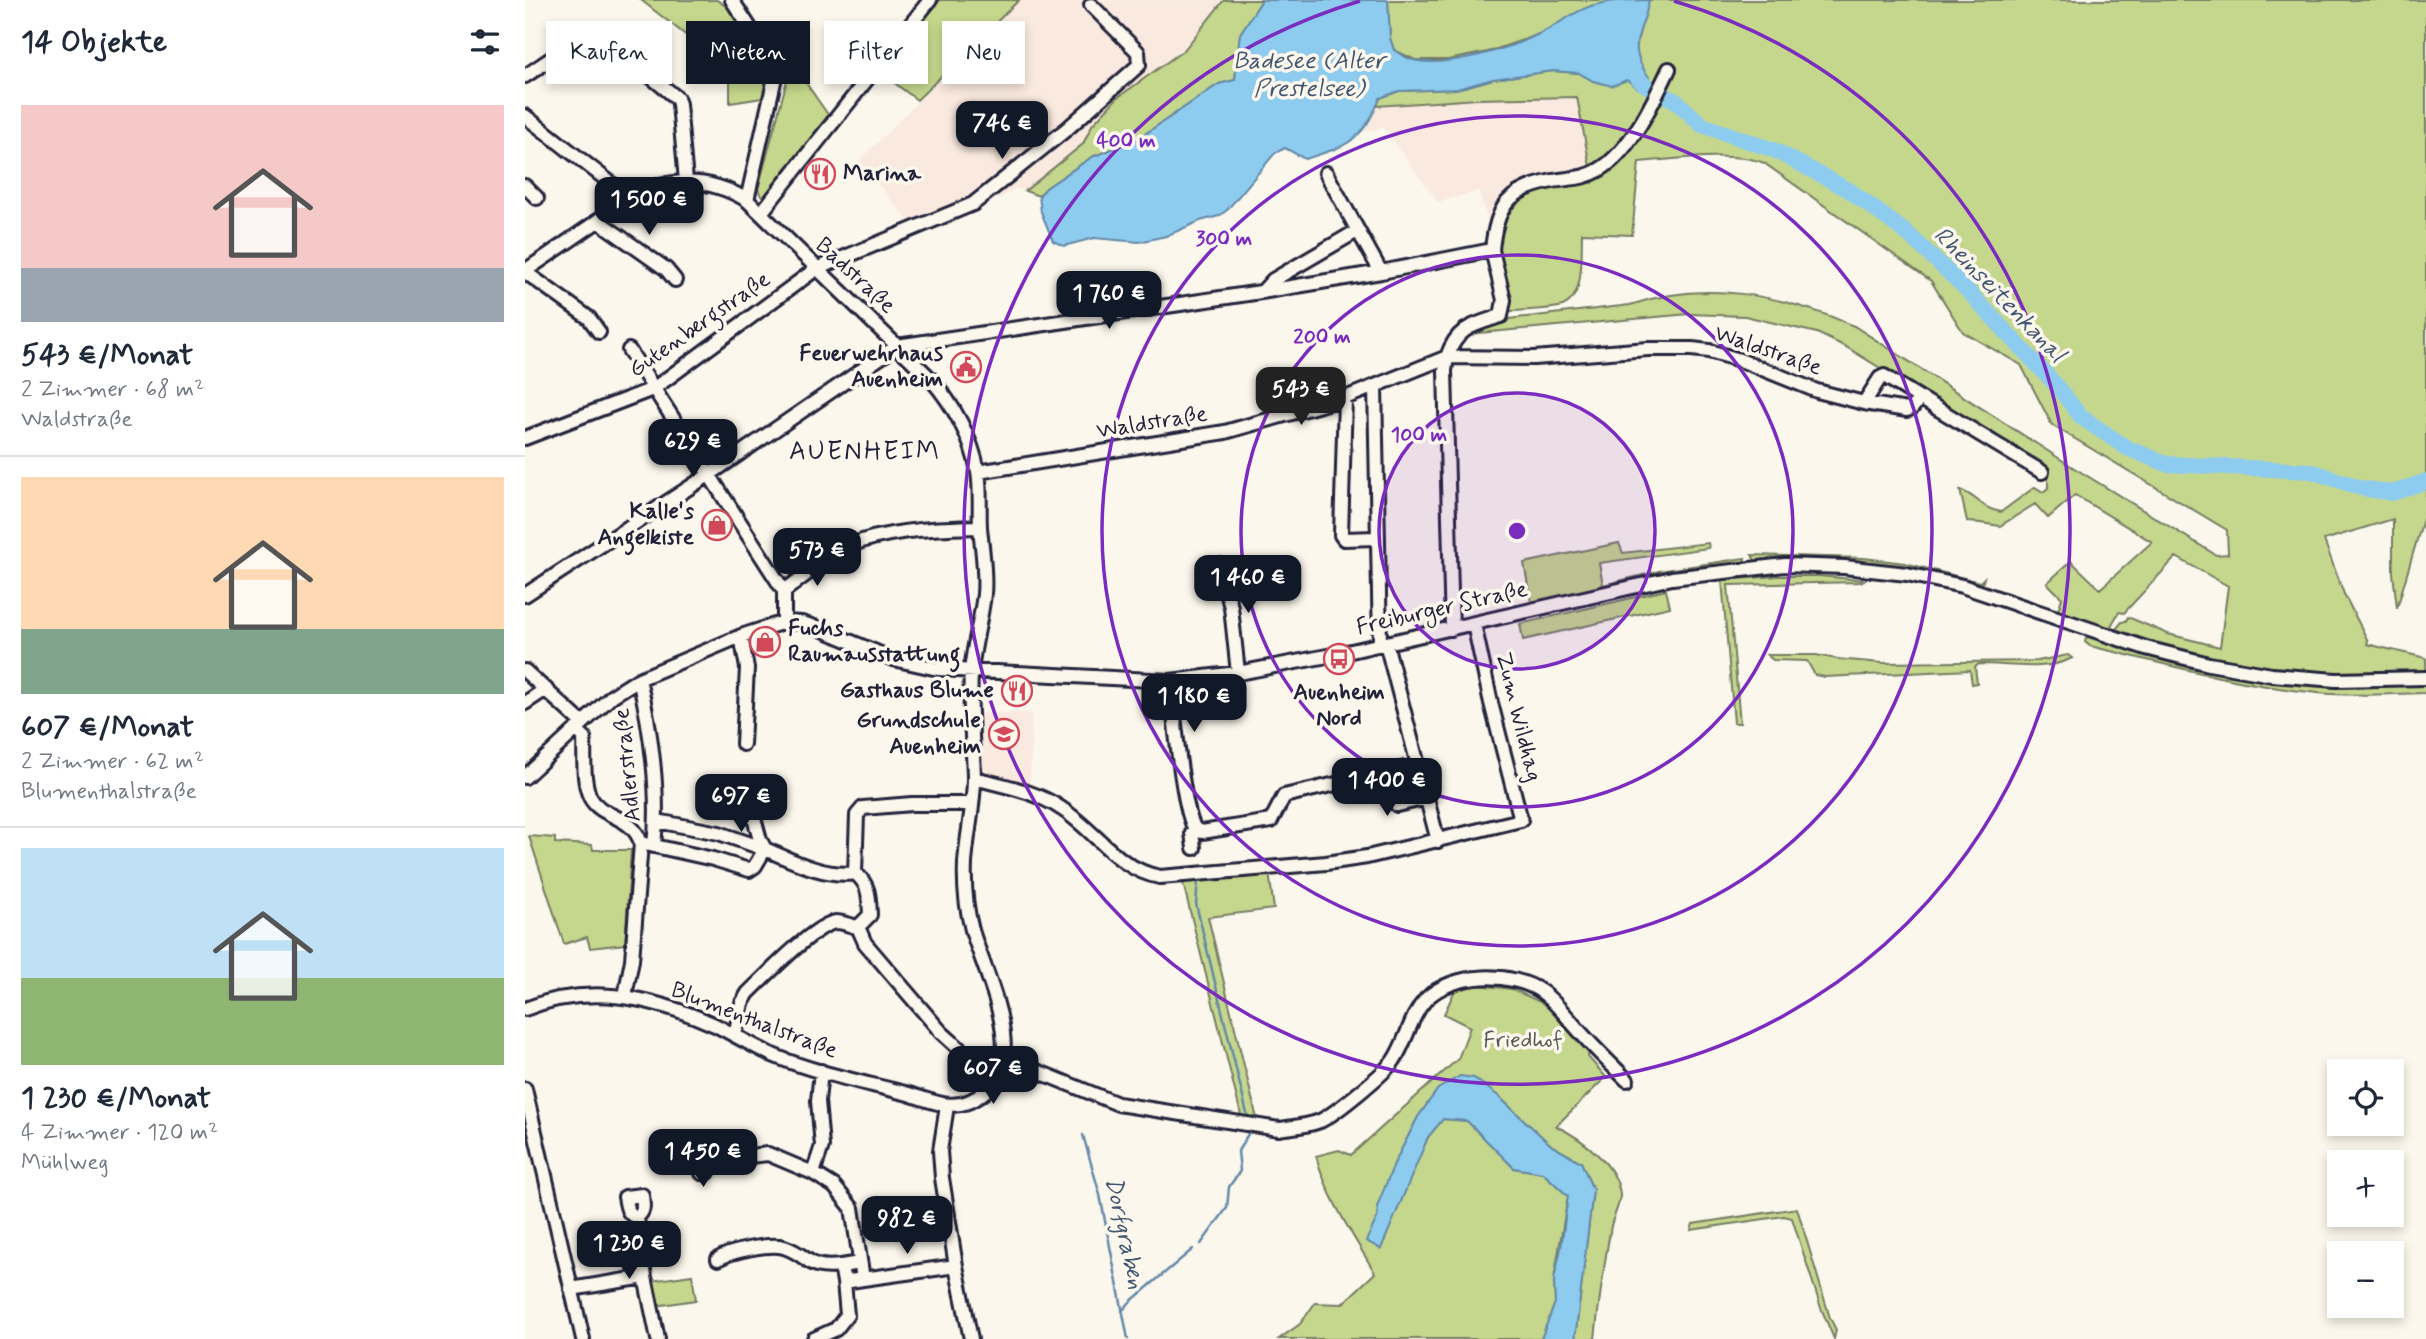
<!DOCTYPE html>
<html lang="de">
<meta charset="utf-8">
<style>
:root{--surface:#fff;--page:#f2f2f3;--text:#1f2937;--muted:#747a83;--line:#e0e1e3;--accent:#111827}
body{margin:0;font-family:Mynerve,sans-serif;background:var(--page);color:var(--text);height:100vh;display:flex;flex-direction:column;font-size:26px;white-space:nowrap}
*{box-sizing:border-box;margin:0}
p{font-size:23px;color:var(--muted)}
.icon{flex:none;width:38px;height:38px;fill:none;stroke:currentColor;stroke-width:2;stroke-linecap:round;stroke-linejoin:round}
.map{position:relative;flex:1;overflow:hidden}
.panel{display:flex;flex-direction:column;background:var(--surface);width:525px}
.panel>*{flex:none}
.hud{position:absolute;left:21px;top:21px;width:665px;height:63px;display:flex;gap:14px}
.controls{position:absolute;left:1802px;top:1059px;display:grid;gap:14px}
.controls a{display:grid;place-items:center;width:77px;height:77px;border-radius:0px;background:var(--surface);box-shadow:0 4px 10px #0003;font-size:35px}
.price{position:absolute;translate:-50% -60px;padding:0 16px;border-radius:14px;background:var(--accent);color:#fff;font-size:23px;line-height:46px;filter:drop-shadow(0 2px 4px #0008)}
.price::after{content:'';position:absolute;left:50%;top:42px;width:21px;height:16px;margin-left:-10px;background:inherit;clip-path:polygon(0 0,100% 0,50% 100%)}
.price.on{background:#222;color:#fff}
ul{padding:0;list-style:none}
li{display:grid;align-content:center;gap:14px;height:371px;padding:0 21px}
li+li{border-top:2px solid var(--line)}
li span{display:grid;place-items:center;height:217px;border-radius:0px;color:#555}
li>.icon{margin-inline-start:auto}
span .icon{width:126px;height:126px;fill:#fffc;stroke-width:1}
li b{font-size:30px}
h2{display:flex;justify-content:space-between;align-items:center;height:84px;padding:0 21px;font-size:30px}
.pill{padding:0 24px;border-radius:0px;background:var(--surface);box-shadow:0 4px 10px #0003;font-size:24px;line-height:63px}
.pill.on{background:var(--accent);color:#fff}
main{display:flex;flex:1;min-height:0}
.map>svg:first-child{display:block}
</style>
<main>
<section class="panel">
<h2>14 Objekte<svg class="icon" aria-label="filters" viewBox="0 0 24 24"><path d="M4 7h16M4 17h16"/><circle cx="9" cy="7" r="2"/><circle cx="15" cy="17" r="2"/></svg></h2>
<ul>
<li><span style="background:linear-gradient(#f6c9c9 75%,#9aa5b1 0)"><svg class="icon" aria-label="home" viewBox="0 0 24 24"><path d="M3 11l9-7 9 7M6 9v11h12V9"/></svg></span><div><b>543 €/Monat</b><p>2 Zimmer · 68 m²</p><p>Waldstraße</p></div></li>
<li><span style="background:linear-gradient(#ffd9b3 70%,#7fa58c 0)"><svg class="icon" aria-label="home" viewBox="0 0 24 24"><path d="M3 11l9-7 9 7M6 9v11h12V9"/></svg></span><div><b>607 €/Monat</b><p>2 Zimmer · 62 m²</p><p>Blumenthalstraße</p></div></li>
<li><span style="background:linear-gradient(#bfe0f5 60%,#8fb573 0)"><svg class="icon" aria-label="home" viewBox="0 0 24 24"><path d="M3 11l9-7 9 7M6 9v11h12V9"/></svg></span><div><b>1 230 €/Monat</b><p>4 Zimmer · 120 m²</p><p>Mühlweg</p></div></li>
</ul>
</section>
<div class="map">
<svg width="1901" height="1339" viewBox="0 0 1901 1339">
<rect width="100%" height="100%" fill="#fbf7ec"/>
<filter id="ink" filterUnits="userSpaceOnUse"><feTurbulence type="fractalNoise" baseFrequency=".0143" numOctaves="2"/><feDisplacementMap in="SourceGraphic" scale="14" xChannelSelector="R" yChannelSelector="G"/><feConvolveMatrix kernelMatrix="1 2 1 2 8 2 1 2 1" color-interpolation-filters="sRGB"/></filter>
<g filter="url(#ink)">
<path fill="#fae9df" d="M494,0h205l-40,50 -67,48 -25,27 -9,19 -58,47 -9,-3 -16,10 -88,27 -53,-64z
M1052,97l16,87 -21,-2 -82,46 -11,-37 -41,11 -55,-75 -20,5 14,-26 101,-7z
M451,713h56l-2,76 -40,-13 -7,-5 -4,-6z"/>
<path fill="#c5d78c" stroke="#747c64" stroke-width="2" d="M116,0h76l14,10 35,58 2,12 -6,18 -32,5v-33z
M415,0h79l-102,100 -37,-28z
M699,0h38l-22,34 -5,46 -16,4 -83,56 -44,17 -46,31 -7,8 -14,-5 58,-47 9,-19 25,-27 67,-48z
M863,0h224l-6,5 -14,1 -55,29 -49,17 -40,8h-33l-21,-10 -4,-12z
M1124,0h777v509l-29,99 -4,-35v-54l-69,21 20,54 24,47 -1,3 59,14v16l-101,1 -53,-6 -71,-11 -84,-24 -1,-5 6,-7 4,-1 2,-4 40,17 52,13 8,-61 -52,-29 -52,56 -5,-1 -11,19 -51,-18 5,-15 -15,-15 24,-22 29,28 52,-47 -77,-47 -27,23 -13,-14 -35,22 -33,-5 -7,-31c19,7 21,19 41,22l34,-25 8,5 5,-4v-10l-4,-9 -198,-122 -29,-14 -72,-17 -56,-2 -221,20 32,-14 130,-15c76,-26 152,-10 224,21l217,140 145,89 12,-1 -1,-24 -175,-105 -31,-60 -58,-33 -32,-51 -167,-118c-30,-12 -91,-4 -125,-1l-7,73 -50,-2c-1,21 4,69 -23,74 -16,3 -33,3 -50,4 -3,-25 -10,-51 -11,-76 -1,-6 2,-10 4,-16 15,-34 59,-36 91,-36l-16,-86 -99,2 -101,7 3,-8 19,-7 58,-2 36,-10 60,-8 26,2 14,8 48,-14 -5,-18 5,-27z
M274,73l32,46 -59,72 -7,6 -4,-1 -3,-7 29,-109 7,-6z
M1094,543l4,10 85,-10 1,5 -110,15 4,22 56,-14 86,-13 -1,5 -85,13 -127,31 -8,-44z
M1227,555l112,3 41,5 75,19 4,-4 -2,7 -4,1 -222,-24z
M1253,576h40l46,4 -3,2 -133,3 12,138h-6l-12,-143z
M1141,590l4,17 -147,33 -3,-16z
M1565,636l84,24 252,23v10c-39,1 -78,4 -117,-1 -74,-8 -147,-29 -219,-46l-5,-4 1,-4z
M1242,655h49l21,4 45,4 155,-2 31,-6 4,3c-26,14 -64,6 -93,6l-4,3 2,16 -5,1 -2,-14 -145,7 -10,-2 -8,-14 -34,-1z
M4,836l26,2v5l37,2 1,5h38l-6,94 -35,4 -3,-11 -23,7z
M744,872l5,37 -66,8 50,206 -16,-4 -60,-240z
M952,985l35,4 37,17 40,46 -1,5 18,20 -50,49c25,12 62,39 64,69 0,10 -7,22 -9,31 -7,38 -12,75 -16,113h-20l18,-149 -12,-28 -29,-16 -55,-51 -59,-6 -20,28 -24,47 15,15 19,-42 15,-18 24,2 47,47 29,5 25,23 -14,83 1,24 -14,36h-262l21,-15 15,-21 27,1 33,-31c-22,-38 -47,-74 -59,-117l23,-6 12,5 107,-96 12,-32 -26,-13 12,-26z
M1272,1208l33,110 6,12 -2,9 -13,-31 -29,-90 -8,-2 -93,14 2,-6z
M167,1275l4,25 -41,6 -4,-25z"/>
<path fill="#8eccef" stroke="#6388a7" stroke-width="2" d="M737,0h126l2,38 4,12c6,4 12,8 19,10 35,8 95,-11 126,-26 17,-8 34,-22 52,-28 19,-6 38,-6 58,-6 -5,32 -25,44 0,77l-10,12 -12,-9 -15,6 -19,-5 -14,-8 -26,-2 -60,8 -36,10 -58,2 -19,7c-17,44 -33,48 -75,61l-20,-11 -10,5 -48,57 -8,6 -19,5 -34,15 -27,6 -45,-4 -30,8 -11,-5 -12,-29 -2,-16 7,-8 46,-31 44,-17 83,-56 16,-4 5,-46z
M935,1076l14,2 23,17 55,51 29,16 12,28 -18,149h-34l14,-36 -1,-24 7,-31 7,-52 -25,-23 -29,-5 -47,-47 -24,-2 -15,18 -47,112 -15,-8 12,-25 -1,-9 17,-43 24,-47 20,-28z"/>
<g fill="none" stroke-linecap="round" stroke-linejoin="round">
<path stroke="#6388a7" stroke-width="2.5" d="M673,880l-2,24 52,214
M558,1135l17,60 28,144
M676,1244l26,-36 2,-21 11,-16 -2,-20 10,-17
M597,1311l8,-9 63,-53"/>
<path stroke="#8eccef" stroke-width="16" d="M1103,69l16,15 32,17 26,24 72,25 75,40 60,45 55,52 94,100 23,30 46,31 40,16 144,7 50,17 32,5 33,-12"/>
<g stroke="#22223b" stroke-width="18">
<path id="minor" d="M207,0l40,62 4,11 -29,127
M0,76c25,-15 57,-46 87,-31l65,53 2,6 7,77
M0,116l105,82
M801,173l55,99
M0,186l12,12
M236,213l169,-213
M73,221l68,48 9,11
M0,271c22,-15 45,-31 67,-46 12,-9 23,-18 36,-26 38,-23 81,-22 119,1l184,179c22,25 41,59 47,93 3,17 1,37 2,55 2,23 6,44 4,67 -3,27 -11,52 -13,79 -2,35 2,69 3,104 0,29 -7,57 -9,86 -1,22 1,45 7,67 14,49 65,140 -2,171 -22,10 -43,-2 -65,-8 -43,-11 -89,-20 -130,-37 -21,-9 -40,-21 -60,-31 -63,-28 -125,-42 -190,-16
M0,272l64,46 10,14
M737,292l11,-12 84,-49
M104,350l155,241v31
M850,386l5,259
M820,398l-4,137 3,4 32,-1
M1339,403l16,-25 4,-2 36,22
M0,438l128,-49 163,-120 157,-65 95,-76 71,-63 -1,-13 -47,-47
M453,472l247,-40 120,-34 102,-41c10,-30 26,-32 54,-41l3,-16 -12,-50
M694,565l12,42 7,66
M259,591c24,-17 49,-41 78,-50 38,-12 78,-13 118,-14
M0,595l185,-121 187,-128 364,-54 120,-20 111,-22c4,-43 16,-61 61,-69 17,-3 31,-2 46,-11 31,-18 55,-69 70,-101
M927,629l-7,-258 2,-14 87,1 114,-9h44l17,2 31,9 77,31 47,12 43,7 5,-2 8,-10 122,74
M216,636l6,32 -4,76
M0,671l57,52
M114,679c12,50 21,116 15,167
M645,681c4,28 12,129 25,148l-3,4 2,15
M0,703l21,-14
M51,729l8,8c1,18 -2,43 6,60 11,22 42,17 51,46l-9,117 -7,36
M893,765l20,76
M864,772l8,33 30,-7
M0,777l87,-81 27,-17 102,-43 43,-14 18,1 16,5 75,31 45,10 232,12 68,-8 100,-19 334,-76 113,-13 59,2 63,7 55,12 184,62 63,16 63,11 64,5 90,-2
M449,778c30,8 62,13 88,31 34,22 56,61 98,68l166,-14 41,-6 154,-37 -30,-117 -17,-79
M225,803l10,37 5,9
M132,821l62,12 46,16
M670,829l7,3 69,-11 13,-25 134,-31 -32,-122
M116,843l72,16 36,11 6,-4 10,-17c26,11 60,29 90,24l2,-58 6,-7 49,-4h60
M330,873c15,12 14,24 15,42l-12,12 7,16 76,89 35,32 13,23
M210,1035l7,-32 6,-10c17,-16 67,-69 88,-71 7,0 15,4 22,5
M480,1058l113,46 161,25c14,-2 28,-3 41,-8 15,-7 65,-48 74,-61 13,-20 16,-43 32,-61 27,-27 86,-28 116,-7 15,11 27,28 40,42 14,16 30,31 45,46
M0,1089l58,250
M422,1106l-7,45 2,27 14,88 15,73
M183,1159l5,1 -5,12 -6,1 -2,-13z
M188,1160l55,-6 45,19 21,13 18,22 11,71 -19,3 -3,-16 19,-3
M288,1173l9,-27 -4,-45 3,-30
M117,1195c1,10 3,16 -5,22 -10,-2 -10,-11 -12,-20z
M112,1217l8,60 13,62
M193,1259c13,-8 51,-16 66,-12 27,9 21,23 57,19
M338,1279l93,-13
M46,1289l74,-12
M289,1339l22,-10 11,-14 -3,-33"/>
</g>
<use href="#minor" stroke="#fbf7ec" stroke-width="12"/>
</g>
</g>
<circle cx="992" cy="531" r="138" fill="#7b2cbf" fill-opacity=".12"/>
<g fill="none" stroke="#7b2cbf" stroke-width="3.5">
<circle cx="992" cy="531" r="138"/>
<circle cx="992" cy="531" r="276"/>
<circle cx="992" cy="531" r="415"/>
<path d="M1149 1A553 553 0 1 1 835 1"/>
</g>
<defs>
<g id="restaurant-ring" transform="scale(1.575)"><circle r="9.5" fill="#fbf7ec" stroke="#d1495b" stroke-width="1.5"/><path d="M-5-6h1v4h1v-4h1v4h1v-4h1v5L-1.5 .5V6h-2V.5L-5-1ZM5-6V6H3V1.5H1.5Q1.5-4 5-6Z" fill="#d1495b"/></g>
<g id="civic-ring" transform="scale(1.575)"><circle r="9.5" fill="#fbf7ec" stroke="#d1495b" stroke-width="1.5"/><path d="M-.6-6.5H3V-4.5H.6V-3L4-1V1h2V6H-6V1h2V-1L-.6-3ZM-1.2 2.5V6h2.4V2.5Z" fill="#d1495b"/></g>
<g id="shop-ring" transform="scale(1.575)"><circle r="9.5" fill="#fbf7ec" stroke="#d1495b" stroke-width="1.5"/><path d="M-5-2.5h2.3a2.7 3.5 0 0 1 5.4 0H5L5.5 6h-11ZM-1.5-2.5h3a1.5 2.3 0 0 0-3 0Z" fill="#d1495b"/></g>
<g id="bus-ring" transform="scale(1.575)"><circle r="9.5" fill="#fbf7ec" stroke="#d1495b" stroke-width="1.5"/><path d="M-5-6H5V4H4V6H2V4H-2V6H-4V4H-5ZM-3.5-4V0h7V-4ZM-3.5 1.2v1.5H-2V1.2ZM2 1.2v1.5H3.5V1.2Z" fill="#d1495b"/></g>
<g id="school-ring" transform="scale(1.575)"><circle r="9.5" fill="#fbf7ec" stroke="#d1495b" stroke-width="1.5"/><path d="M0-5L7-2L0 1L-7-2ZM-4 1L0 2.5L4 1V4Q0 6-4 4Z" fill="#d1495b"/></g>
</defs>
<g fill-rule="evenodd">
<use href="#restaurant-ring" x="295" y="174"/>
<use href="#civic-ring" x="441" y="367"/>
<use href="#shop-ring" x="192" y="525"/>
<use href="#shop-ring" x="240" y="642"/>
<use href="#bus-ring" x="814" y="659"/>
<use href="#restaurant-ring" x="492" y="691"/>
<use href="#school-ring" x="479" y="734"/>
</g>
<g text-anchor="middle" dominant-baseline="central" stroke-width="7" stroke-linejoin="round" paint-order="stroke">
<g font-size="23" font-weight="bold" fill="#22223b" stroke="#fbf7ec" text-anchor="end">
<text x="318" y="174" text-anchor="start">Marina</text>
<text x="418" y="354">Feuerwehrhaus<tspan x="418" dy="26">Auenheim</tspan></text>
<text x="169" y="512">Kalle's<tspan x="169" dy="26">Angelkiste</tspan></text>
<text x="263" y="629" text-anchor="start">Fuchs<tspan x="263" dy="26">Raumausstattung</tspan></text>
<text x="469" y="691">Gasthaus Blume</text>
<text x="814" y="693" text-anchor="middle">Auenheim<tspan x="814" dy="26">Nord</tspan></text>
<text x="456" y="721">Grundschule<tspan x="456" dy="26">Auenheim</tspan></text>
</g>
<g font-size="23" fill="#22223b" stroke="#fbf7ec">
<text transform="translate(330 276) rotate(43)">Badstraße</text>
<text transform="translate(175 325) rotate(-35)">Gutenbergstraße</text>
<text transform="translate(1243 351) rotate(19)">Waldstraße</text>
<text transform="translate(627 423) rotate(-9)">Waldstraße</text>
<text transform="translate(917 609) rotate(-13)">Freiburger Straße</text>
<text transform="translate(993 717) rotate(76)">Zum Wildhag</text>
<text transform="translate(103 765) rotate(-96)">Adlerstraße</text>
<text transform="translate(229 1021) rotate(21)">Blumenthalstraße</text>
</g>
<g font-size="23" fill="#535853" stroke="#fbf7ec">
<text x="998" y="1041">Friedhof</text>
</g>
<g font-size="24" font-style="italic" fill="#425571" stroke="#fbf7ec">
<text x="784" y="61">Badesee (Alter<tspan x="784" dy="28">Prestelsee)</tspan></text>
<text transform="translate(1474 295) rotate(46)">Rheinseitenkanal</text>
<text transform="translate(599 1233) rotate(78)">Dorfgraben</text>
</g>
<g font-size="26" letter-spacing="2" fill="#22223b" stroke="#fbf7ec">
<text x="340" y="452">AUENHEIM</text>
</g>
</g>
<circle cx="992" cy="531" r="10" fill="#7b2cbf" stroke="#fbf7ec" stroke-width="3.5"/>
<g font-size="21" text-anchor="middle" font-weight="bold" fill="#7b2cbf" stroke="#fbf7ec" stroke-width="7" stroke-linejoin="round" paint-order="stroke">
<text x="601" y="147">400 m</text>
<text x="699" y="245">300 m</text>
<text x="797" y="343">200 m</text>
<text x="894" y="441">100 m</text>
</g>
</svg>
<div class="controls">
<a><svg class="icon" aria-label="locate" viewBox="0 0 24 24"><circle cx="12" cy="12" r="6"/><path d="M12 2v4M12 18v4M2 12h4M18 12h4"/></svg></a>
<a>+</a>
<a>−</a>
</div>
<b class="price" style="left:477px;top:161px">746 €</b>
<b class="price" style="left:124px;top:237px">1 500 €</b>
<b class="price" style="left:584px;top:331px">1 760 €</b>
<b class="price on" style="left:776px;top:427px">543 €</b>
<b class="price" style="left:168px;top:479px">629 €</b>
<b class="price" style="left:292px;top:588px">573 €</b>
<b class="price" style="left:723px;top:615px">1 460 €</b>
<b class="price" style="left:669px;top:734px">1 180 €</b>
<b class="price" style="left:862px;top:818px">1 400 €</b>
<b class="price" style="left:216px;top:834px">697 €</b>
<b class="price" style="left:468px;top:1106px">607 €</b>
<b class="price" style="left:178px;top:1189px">1 450 €</b>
<b class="price" style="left:382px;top:1256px">982 €</b>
<b class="price" style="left:104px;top:1281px">1 230 €</b>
<div class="hud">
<a class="pill">Kaufen</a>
<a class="pill on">Mieten</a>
<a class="pill">Filter</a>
<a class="pill">Neu</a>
</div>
</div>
</main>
